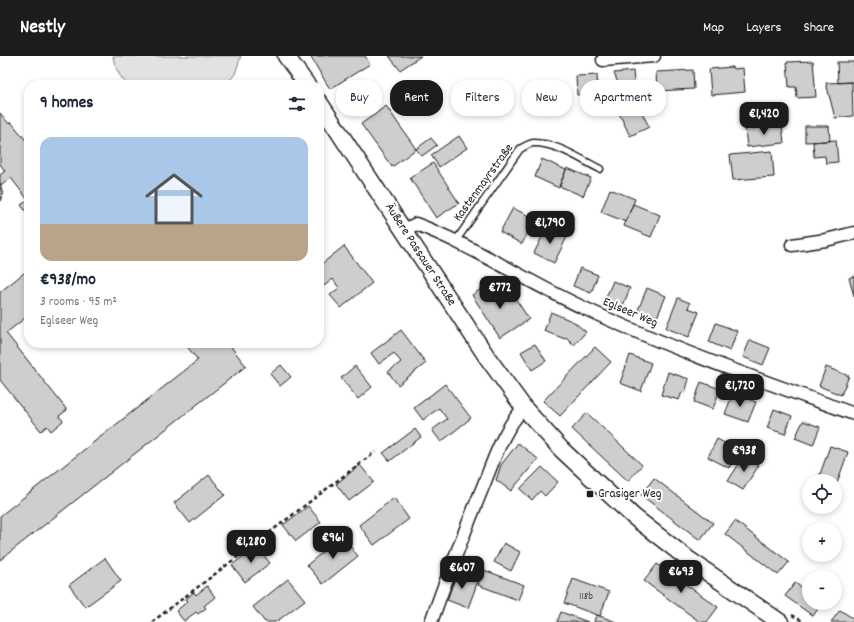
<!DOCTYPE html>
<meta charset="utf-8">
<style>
:root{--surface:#fff;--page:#f6f6f7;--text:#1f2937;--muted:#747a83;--line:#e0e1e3;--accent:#1c1c1c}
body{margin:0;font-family:Dekko,sans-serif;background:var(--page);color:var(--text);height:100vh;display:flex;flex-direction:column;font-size:15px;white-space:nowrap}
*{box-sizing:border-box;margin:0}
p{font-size:13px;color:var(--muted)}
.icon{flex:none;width:22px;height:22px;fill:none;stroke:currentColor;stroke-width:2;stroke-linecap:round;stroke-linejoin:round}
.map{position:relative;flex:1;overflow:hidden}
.drawer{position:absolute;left:24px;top:24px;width:300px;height:268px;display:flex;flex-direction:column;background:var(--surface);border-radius:16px;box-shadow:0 2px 6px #0003}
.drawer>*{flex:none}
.hud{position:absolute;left:336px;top:24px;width:380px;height:36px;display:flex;gap:8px}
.tools{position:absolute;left:802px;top:418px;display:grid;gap:8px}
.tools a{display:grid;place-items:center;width:40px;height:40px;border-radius:50%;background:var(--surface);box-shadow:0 2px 6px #0003;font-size:20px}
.price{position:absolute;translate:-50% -34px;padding:0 9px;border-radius:8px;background:var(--accent);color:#fff;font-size:13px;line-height:26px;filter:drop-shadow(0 1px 2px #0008)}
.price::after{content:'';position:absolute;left:50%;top:24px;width:12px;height:9px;margin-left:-6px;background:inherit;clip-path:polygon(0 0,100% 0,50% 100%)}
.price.on{background:#222;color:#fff}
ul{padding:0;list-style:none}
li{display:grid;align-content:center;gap:8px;height:212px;padding:0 16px}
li+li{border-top:1px solid var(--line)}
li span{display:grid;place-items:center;height:124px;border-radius:12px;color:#555}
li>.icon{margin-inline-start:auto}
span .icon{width:72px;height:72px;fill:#fffc;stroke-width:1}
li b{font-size:17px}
h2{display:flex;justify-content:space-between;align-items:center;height:48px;padding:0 16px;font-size:17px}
.pill{padding:0 14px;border-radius:16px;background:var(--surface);box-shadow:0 2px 6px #0003;font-size:14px;line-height:36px}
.pill.on{background:var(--accent);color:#fff}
header{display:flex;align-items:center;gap:24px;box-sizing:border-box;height:56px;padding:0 20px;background:var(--accent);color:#fff}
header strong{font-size:19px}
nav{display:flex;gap:22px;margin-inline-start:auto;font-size:14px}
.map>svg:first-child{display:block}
</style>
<header>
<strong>Nestly</strong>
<nav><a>Map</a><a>Layers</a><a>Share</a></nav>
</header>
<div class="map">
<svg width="854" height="566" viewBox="0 0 854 566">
<rect width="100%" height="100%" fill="#fff"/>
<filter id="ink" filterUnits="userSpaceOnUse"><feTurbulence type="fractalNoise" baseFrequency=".025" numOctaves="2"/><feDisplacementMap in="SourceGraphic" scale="8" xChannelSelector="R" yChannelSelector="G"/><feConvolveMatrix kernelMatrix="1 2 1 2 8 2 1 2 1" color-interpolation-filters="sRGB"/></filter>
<g filter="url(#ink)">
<path fill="#e2e2e2" stroke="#7f7f7f" d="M113,0h128l-6,18 -9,11h-98c-8,-7 -14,-19 -15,-29z"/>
<path fill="#cecece" stroke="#1c1c1c" d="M310,0h55l5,8 -40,25z
M389,0h32l-21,14z
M813,5l3,36 -19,1 -1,-11h-7l-2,-25z
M837,6h17v20l-16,1z
M732,11l1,2 10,-1 2,24 -34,3 -2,-26z
M693,14l1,19 -37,2 -1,-19z
M633,15l2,21 -13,1 -8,-20z
M597,19l1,18 -21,2 -1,-19z
M852,26l1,34 -18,2 -9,-35z
M637,46l12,25 -19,9 -12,-25z
M386,50l30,43 -24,18 -31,-43z
M0,57l9,11 2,-2 18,22v71l-8,-10 7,-5 -17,-22 -9,7 -2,-2v-8l5,-4 -5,-7z
M782,69l2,18 -37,4 -2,-18z
M805,70h24l1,15 -25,1z
M459,80l8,12 -28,19 -8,-12z
M431,82l6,7 -15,11 -6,-7z
M836,84l2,22 -12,1 -1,-7 -11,1 -1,-15z
M772,95l2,26 -41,3 -3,-25z
M542,103l24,11 -7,18 -24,-11z
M433,107l26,40 -23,15 -26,-40z
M567,112l24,10 -8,18 -24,-10z
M0,127l3,11 -3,7z
M610,133l25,10 -9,23 -25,-10z
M633,148l27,11 -9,22 -27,-11z
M513,152l22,11 -13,25 -22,-12z
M547,171l20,10 -13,26 -20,-10z
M344,190l28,37 -31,25 -11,-13 9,-7 -6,-9 -9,7 -5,-7v-13z
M580,212l18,7 -7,18 -18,-7z
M29,213v46l-23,18 61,77 -8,6 4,5 -12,10 -4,-5 -6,5 -41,-51v-88z
M854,220v20l-5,-18z
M613,225l17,7 -8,20 -17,-8z
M490,227l7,11 7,-4 5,8 4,-3 16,24 -29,19 -28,-43z
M647,232l19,8 -9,21 -19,-7z
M678,242l12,5 -2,5 11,4 -10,25 -23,-9z
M551,256l23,10 12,10 -12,13 -8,-8 -1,2 -21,-8z
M716,267l21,8 -7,20 -21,-9z
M401,274l25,33 -28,22 -10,-13 13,-10 -7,-9 -15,11 -8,-11z
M750,284l20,8 -7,17 -20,-8z
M184,287h44l18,23 -246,194v-44l198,-156z
M535,288l11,17 -14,9 -11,-18z
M595,291l16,15 -51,54 -17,-15z
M630,299l21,8 -10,28 -21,-8z
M281,309l10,12 -11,9 -10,-12z
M355,310l17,21 -14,12 -17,-21z
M826,311l23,9 -8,19 -22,-9z
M668,316l21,7 -4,14 -3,-1 -3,8 -18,-5z
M701,326l19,7 -7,20 -19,-7z
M445,328l26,34 -30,24 -9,-12 15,-11 -8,-11 -16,12 -9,-12z
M733,337l23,9 -8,20 -23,-8z
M774,353l18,7 -7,18 -18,-6z
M587,357l55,52 -14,16 -56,-52z
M803,365l17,6 -7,18 -18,-7z
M415,373l6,8 -31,24 -7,-8z
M717,383l21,11 -9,18 -21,-11z
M518,387l20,16 -27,32 -15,-11 5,-15z
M830,390l18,6 -11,31 -18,-6z
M744,400l15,9 -16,25 -15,-9z
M360,409l14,17 -25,19 -13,-17z
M542,411l16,15 -13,14 -5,-5 -8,9 -12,-11z
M209,419l16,20 -35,28 -16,-20z
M654,422l59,45 -13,17 -59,-45z
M394,442l15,21 -35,26 -15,-20z
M308,450l13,16 -25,19 -13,-16z
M735,465l54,41 -11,13 -53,-41z
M342,480l16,20 -35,28 -16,-19z
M504,487l16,9 -9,19 -17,-9z
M256,490l14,17 -25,19 -13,-17z
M105,502l16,23 -36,26 -16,-22z
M657,508l61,43 -11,15h-7l-56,-41z
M484,514l40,15 -6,15 -40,-15z
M457,517l21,8 -10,27 -21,-8z
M288,523l17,21 -29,22h-11l-12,-15z
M573,523l36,13 -9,24 -36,-13z
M795,527l14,9v11h13l-9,13 -28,-20z
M207,530l8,11 -11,9 2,2 -8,6 -2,-2 -12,9 -8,-10 12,-10 -2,-2 8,-7 2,3z
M840,554l14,9v3h-23z
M561,556l27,10h-31z
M596,559l4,1 16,6h-22z"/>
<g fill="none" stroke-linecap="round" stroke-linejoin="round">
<g stroke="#1c1c1c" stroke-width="9">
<path id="lane" d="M455,186l65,-93c4,-2 9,-6 14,-6 23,0 46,16 66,26"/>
</g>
<g stroke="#1c1c1c" stroke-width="15">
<path id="street" d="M603,4l51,-4
M404,174l12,-6c58,22 111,58 168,84 87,41 179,73 270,106
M792,189l34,-5 28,-7
M431,566c16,-45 33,-89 51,-133 11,-27 21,-60 42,-81"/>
</g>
<g stroke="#1c1c1c" stroke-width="19">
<path id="secondary" d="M286,0l21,29
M319,46l168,255 37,51 38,42 72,67 54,42 92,63"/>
</g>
<path stroke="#1c1c1c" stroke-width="2.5" stroke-dasharray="4 3" stroke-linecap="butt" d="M792,559l12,7
M152,566l223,-170"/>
<use href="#lane" stroke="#fff" stroke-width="6"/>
<use href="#street" stroke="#fff" stroke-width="12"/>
<use href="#secondary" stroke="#fff" stroke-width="16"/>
</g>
</g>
<rect fill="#1c1c1c" stroke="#fff" stroke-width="1.5" x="586" y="434" width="8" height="8" rx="2"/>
<g text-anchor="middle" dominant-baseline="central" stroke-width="4" stroke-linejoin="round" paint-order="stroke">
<g font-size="11" fill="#484848">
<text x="586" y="541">118b</text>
</g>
<g font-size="13" fill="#1c1c1c" stroke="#fff">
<text transform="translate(484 127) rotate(-54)">Kastenmayrstraße</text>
<text transform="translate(420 199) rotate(57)">Äußere Passauer Straße</text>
<text transform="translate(630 257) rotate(23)">Eglseer Weg</text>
</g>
<g font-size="13" fill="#1c1c1c" stroke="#fff" text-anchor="start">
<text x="598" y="438">Grasiger Weg</text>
</g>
</g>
</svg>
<div class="tools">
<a><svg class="icon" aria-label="locate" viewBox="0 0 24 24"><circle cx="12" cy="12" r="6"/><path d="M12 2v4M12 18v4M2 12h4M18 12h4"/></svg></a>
<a>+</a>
<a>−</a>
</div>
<b class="price" style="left:764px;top:80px">€1,420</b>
<b class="price" style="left:550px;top:189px">€1,790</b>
<b class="price" style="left:500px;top:254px">€772</b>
<b class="price" style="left:740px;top:352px">€1,720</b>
<b class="price on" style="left:744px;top:417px">€938</b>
<b class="price" style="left:333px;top:504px">€961</b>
<b class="price" style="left:251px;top:508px">€1,280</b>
<b class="price" style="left:462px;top:534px">€607</b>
<b class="price" style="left:681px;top:538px">€693</b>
<div class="hud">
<a class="pill">Buy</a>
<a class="pill on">Rent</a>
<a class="pill">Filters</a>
<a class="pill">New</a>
<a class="pill">Apartment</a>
</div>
<section class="drawer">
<h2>9 homes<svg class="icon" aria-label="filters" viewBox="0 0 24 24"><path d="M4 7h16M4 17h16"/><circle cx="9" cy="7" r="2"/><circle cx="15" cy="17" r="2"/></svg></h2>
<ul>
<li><span style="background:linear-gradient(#a9c7e8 70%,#b9a48a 0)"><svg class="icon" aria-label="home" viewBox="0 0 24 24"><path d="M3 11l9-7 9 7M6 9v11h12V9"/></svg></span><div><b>€938/mo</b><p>3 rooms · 95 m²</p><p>Eglseer Weg</p></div></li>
</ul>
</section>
</div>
